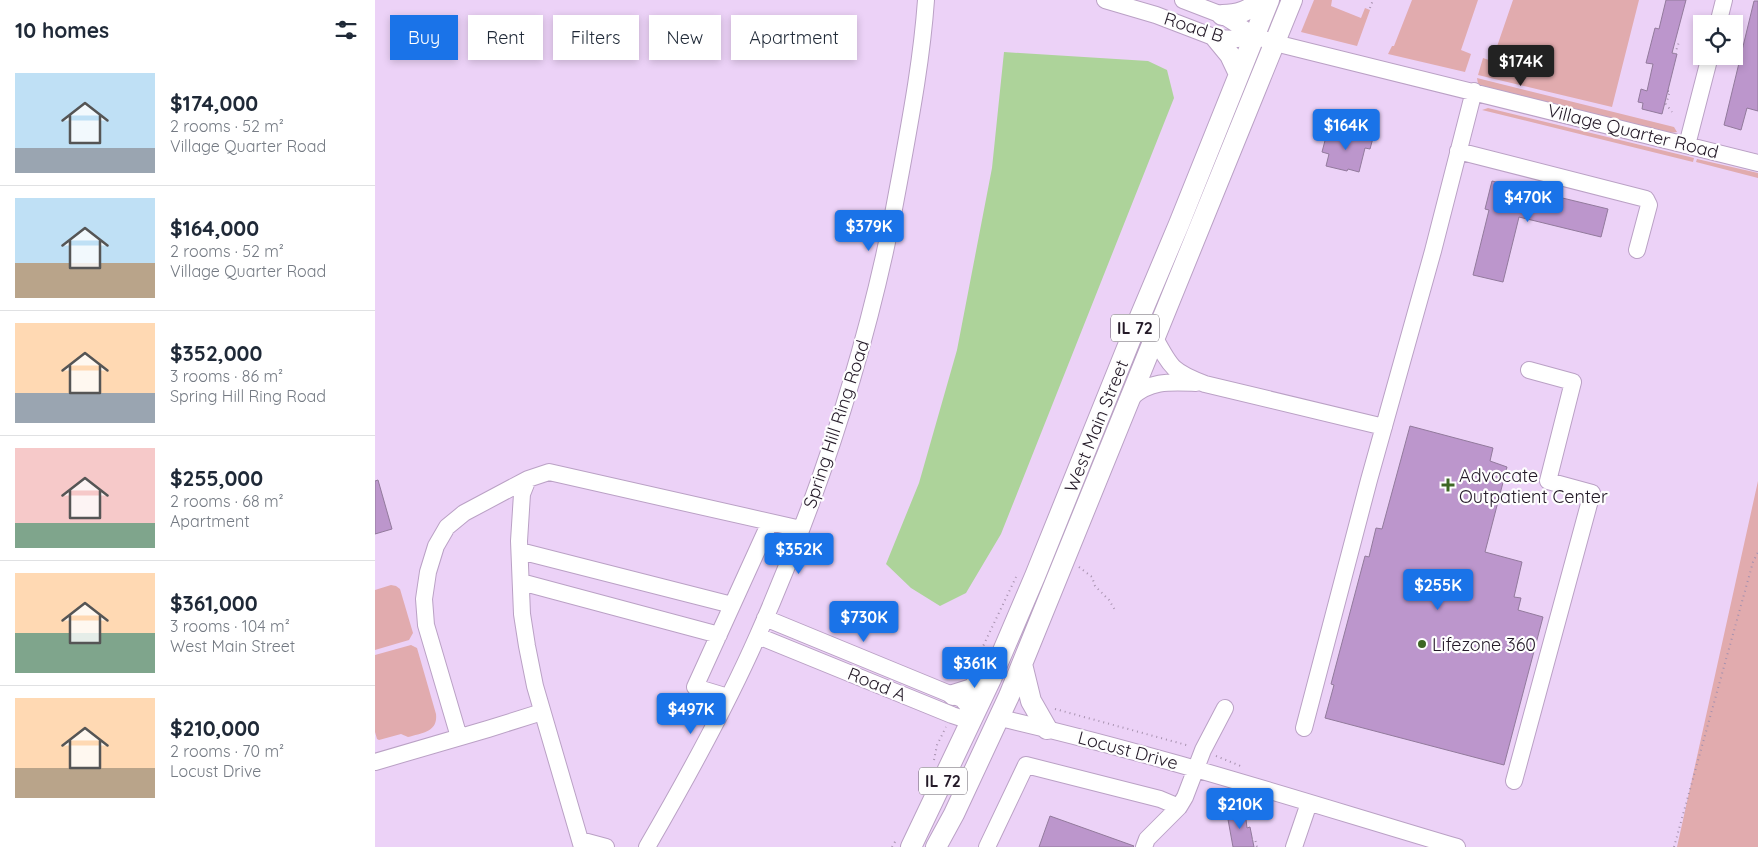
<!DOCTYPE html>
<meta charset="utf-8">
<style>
:root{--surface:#fff;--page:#f2f2f3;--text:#1f2937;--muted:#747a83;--line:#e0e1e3;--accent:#1a73e8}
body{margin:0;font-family:Quicksand,sans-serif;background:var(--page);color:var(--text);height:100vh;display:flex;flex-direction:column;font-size:19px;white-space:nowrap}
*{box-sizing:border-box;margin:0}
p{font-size:16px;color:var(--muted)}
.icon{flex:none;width:28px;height:28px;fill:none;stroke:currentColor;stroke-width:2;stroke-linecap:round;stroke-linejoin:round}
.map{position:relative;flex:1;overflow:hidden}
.sheet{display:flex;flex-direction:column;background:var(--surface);width:375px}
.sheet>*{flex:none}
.banner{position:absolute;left:15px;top:15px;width:475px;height:45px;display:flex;gap:10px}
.tools{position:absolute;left:1318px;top:15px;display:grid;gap:10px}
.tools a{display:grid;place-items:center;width:50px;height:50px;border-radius:0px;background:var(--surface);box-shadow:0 2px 8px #0003;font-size:25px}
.price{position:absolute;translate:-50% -42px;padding:0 11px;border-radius:5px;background:var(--accent);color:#fff;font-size:16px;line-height:32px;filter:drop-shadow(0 1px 2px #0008)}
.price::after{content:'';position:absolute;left:50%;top:30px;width:15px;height:11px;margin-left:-8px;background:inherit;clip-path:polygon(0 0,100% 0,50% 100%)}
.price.on{background:#222;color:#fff}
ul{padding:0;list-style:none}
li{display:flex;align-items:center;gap:15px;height:125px;padding:0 15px}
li+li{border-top:1px solid var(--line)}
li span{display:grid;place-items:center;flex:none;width:140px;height:100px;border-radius:0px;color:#555}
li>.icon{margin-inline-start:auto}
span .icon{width:60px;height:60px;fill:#fffc;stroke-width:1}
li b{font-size:21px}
h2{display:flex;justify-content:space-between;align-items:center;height:60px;padding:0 15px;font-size:21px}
.tag{padding:0 18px;border-radius:0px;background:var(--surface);box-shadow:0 2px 8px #0003;font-size:18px;line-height:45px}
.tag.on{background:var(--accent);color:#fff}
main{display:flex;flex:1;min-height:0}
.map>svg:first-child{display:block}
</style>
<main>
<section class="sheet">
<h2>10 homes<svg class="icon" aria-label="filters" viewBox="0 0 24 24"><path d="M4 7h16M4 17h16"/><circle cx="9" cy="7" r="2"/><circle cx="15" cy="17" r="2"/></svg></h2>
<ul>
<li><span style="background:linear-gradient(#bfe0f5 75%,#9aa5b1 0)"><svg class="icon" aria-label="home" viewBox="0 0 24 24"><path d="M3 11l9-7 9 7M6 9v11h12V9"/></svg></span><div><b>$174,000</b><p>2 rooms · 52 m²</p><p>Village Quarter Road</p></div></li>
<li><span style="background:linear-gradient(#bfe0f5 65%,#b9a48a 0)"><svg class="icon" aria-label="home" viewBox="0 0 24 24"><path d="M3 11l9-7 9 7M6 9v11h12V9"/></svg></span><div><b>$164,000</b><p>2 rooms · 52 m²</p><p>Village Quarter Road</p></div></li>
<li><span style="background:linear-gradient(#ffd9b3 70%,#9aa5b1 0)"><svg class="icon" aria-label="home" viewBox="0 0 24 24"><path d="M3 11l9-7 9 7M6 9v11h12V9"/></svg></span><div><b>$352,000</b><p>3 rooms · 86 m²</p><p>Spring Hill Ring Road</p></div></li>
<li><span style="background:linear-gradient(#f6c9c9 75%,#7fa58c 0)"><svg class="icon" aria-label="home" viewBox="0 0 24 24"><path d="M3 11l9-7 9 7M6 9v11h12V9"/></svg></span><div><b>$255,000</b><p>2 rooms · 68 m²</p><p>Apartment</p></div></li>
<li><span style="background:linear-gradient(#ffd9b3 60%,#7fa58c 0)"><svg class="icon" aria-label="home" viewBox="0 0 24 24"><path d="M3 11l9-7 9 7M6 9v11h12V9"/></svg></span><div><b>$361,000</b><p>3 rooms · 104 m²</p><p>West Main Street</p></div></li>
<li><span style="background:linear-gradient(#ffd9b3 70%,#b9a48a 0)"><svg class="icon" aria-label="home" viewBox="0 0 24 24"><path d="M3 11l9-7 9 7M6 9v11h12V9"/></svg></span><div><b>$210,000</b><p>2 rooms · 70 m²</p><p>Locust Drive</p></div></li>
</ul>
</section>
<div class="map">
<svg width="1383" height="847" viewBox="0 0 1383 847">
<rect width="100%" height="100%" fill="#ecd2f7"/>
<path fill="#e1abae" d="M939,0h18l-1,6 30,12 4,-10 5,2 -13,36 -56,-14z
M1037,0h66l-17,50 10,4 -6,18 -77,-18 4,-8h2z
M1138,0h126l-27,107 -134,-32 5,-17 9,3z
M1102,78l197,49 3,5 -6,1 -188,-47 -5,-2z
M1113,108l206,50 -1,4 -211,-52z
M1322,159l61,14v5l-62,-16z
M1383,481v366h-81z
M16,585l5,1 4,3 13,44 -4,7 -34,10v-60z
M36,645l6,3 19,66c2,18 -14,19 -28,23l-7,-3 -22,6 -2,-1 -2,-7v-77z"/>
<path fill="#add39a" d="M629,52l144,9 19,9 7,28 -173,436 -35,59 -26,13 -29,-18 -25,-24 33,-81 38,-133 35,-182z"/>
<path fill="#bc96cc" stroke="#927a9c" d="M1291,0h20l-14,53 5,1 -15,60 -20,-5 1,-6 -5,-1 3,-13 6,2 6,-27 -7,-1 9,-35 4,1z
M1379,1h4v110l-11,-3 -6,22 -17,-5z
M952,133l26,7 2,-7 18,5 -3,11 -5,-1 -6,24 -11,-3 -1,2 -21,-5 3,-12 -7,-2z
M1117,181l116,28 -7,28 -82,-20 -16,65 -30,-7 16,-65 -4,-1z
M1035,426l83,22 -3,13 17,6 -22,85 37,10 -8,35 7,1 -3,12 25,7 -39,148 -179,-47 9,-33 -3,-1 34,-128 4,1 7,-29 6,1z
M3,480l14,49 -17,5v-53z
M870,811l2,17 3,-1 4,20h-21l-6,-33z
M675,816l84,30 -1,1h-94z"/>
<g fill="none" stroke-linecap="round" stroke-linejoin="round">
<g stroke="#baa1c5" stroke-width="18">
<path id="minor" d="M730,0l51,15 60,23 21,1 18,-3
M808,0l39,15 33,21 20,7 483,120
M1343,24l6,-24
M1312,145l23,-89
M1083,151l188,48 3,6 -12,45
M780,338c16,30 18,34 50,46l179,43
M756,398c19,-18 40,-16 65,-15
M153,479l-6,15 -3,47 3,73 5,32 8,40 47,161
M145,551l212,54
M146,582l198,53
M383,636l194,79 9,3 14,-4 -13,-15 -197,-81
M353,697l-33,-10 75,-165
M625,718c154,35 305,84 457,129
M929,728l65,-248 64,-229 41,-160
M84,737l-33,-112 -2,-26 4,-27 8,-26 11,-19 17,-14 64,-34 21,-7 252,57
M0,762l113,-33 54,-17
M1139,781l78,-288 -44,-12 25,-99 -44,-12
M205,840l26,7
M272,847c40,-69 79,-139 111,-212 66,-150 116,-308 144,-469 10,-55 20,-110 24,-166
M612,847l39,-82 134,34 19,8
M769,847l3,-8 32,-32 6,-10 18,-47 22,-42
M919,847l15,-44"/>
</g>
<g stroke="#baa1c5" stroke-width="22">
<path id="major" d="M847,15c16,0 27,-4 39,-15
M841,38l14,17 9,19
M647,664l9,37 16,28
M578,695l19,-6 18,-20
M536,847l80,-168 44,-103 96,-238 48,-114 90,-224
M561,847l18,-33 55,-118 283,-696"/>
</g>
<path stroke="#a691ae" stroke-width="2" stroke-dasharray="1 4" stroke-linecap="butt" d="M995,8l3,-8
M1300,54l4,-12
M1293,91h2l-4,13 6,8
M704,567l13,10 3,9 14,14 6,10
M602,659l39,-82
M680,709l135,37
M841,756l27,11
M559,760l3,-15 9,-18
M877,839h3l2,8
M517,847l4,-7
M1299,847l79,-285 5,-10"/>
<use href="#minor" stroke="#fff" stroke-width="16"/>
<use href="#major" stroke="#fff" stroke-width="20"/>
</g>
<g fill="#3d6724" stroke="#fefefe" stroke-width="2">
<path d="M1070.5 477.5h5v5h5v5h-5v5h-5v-5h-5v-5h5z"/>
<circle cx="1047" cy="644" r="5"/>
</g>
<g text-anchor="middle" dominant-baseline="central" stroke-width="4.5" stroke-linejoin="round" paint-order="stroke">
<g fill="#fefefe" stroke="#655e68" stroke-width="1">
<rect x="736" y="314.5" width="48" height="27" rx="4"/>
<rect x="544" y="767.5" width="48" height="27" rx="4"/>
</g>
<g font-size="16" font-weight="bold" fill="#231927">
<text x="760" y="328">IL 72</text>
<text x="568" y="781">IL 72</text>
</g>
<g font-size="18" fill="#231927" stroke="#fefefe">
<text transform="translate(819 27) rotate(18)">Road B</text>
<text transform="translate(1258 131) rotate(14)">Village Quarter Road</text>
<text transform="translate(461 424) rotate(-72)">Spring Hill Ring Road</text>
<text transform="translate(721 426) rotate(-68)">West Main Street</text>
<text transform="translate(502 684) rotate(22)">Road A</text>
<text transform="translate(753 750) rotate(15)">Locust Drive</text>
</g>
<g font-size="18" fill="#231927" stroke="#fefefe" text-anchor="start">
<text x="1084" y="475">Advocate<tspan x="1084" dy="21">Outpatient Center</tspan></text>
<text x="1057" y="644">Lifezone 360</text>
</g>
</g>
</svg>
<div class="tools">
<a><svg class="icon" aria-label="locate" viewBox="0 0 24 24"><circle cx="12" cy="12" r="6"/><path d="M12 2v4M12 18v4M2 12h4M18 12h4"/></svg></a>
</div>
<b class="price on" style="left:1146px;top:87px">$174K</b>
<b class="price" style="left:971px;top:151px">$164K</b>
<b class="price" style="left:1153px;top:223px">$470K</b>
<b class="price" style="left:494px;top:252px">$379K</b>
<b class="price" style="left:424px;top:575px">$352K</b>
<b class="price" style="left:1063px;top:611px">$255K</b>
<b class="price" style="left:489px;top:643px">$730K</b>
<b class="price" style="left:600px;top:689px">$361K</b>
<b class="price" style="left:316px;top:735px">$497K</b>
<b class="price" style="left:865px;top:830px">$210K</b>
<div class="banner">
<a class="tag on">Buy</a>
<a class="tag">Rent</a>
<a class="tag">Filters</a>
<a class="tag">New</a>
<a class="tag">Apartment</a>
</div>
</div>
</main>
